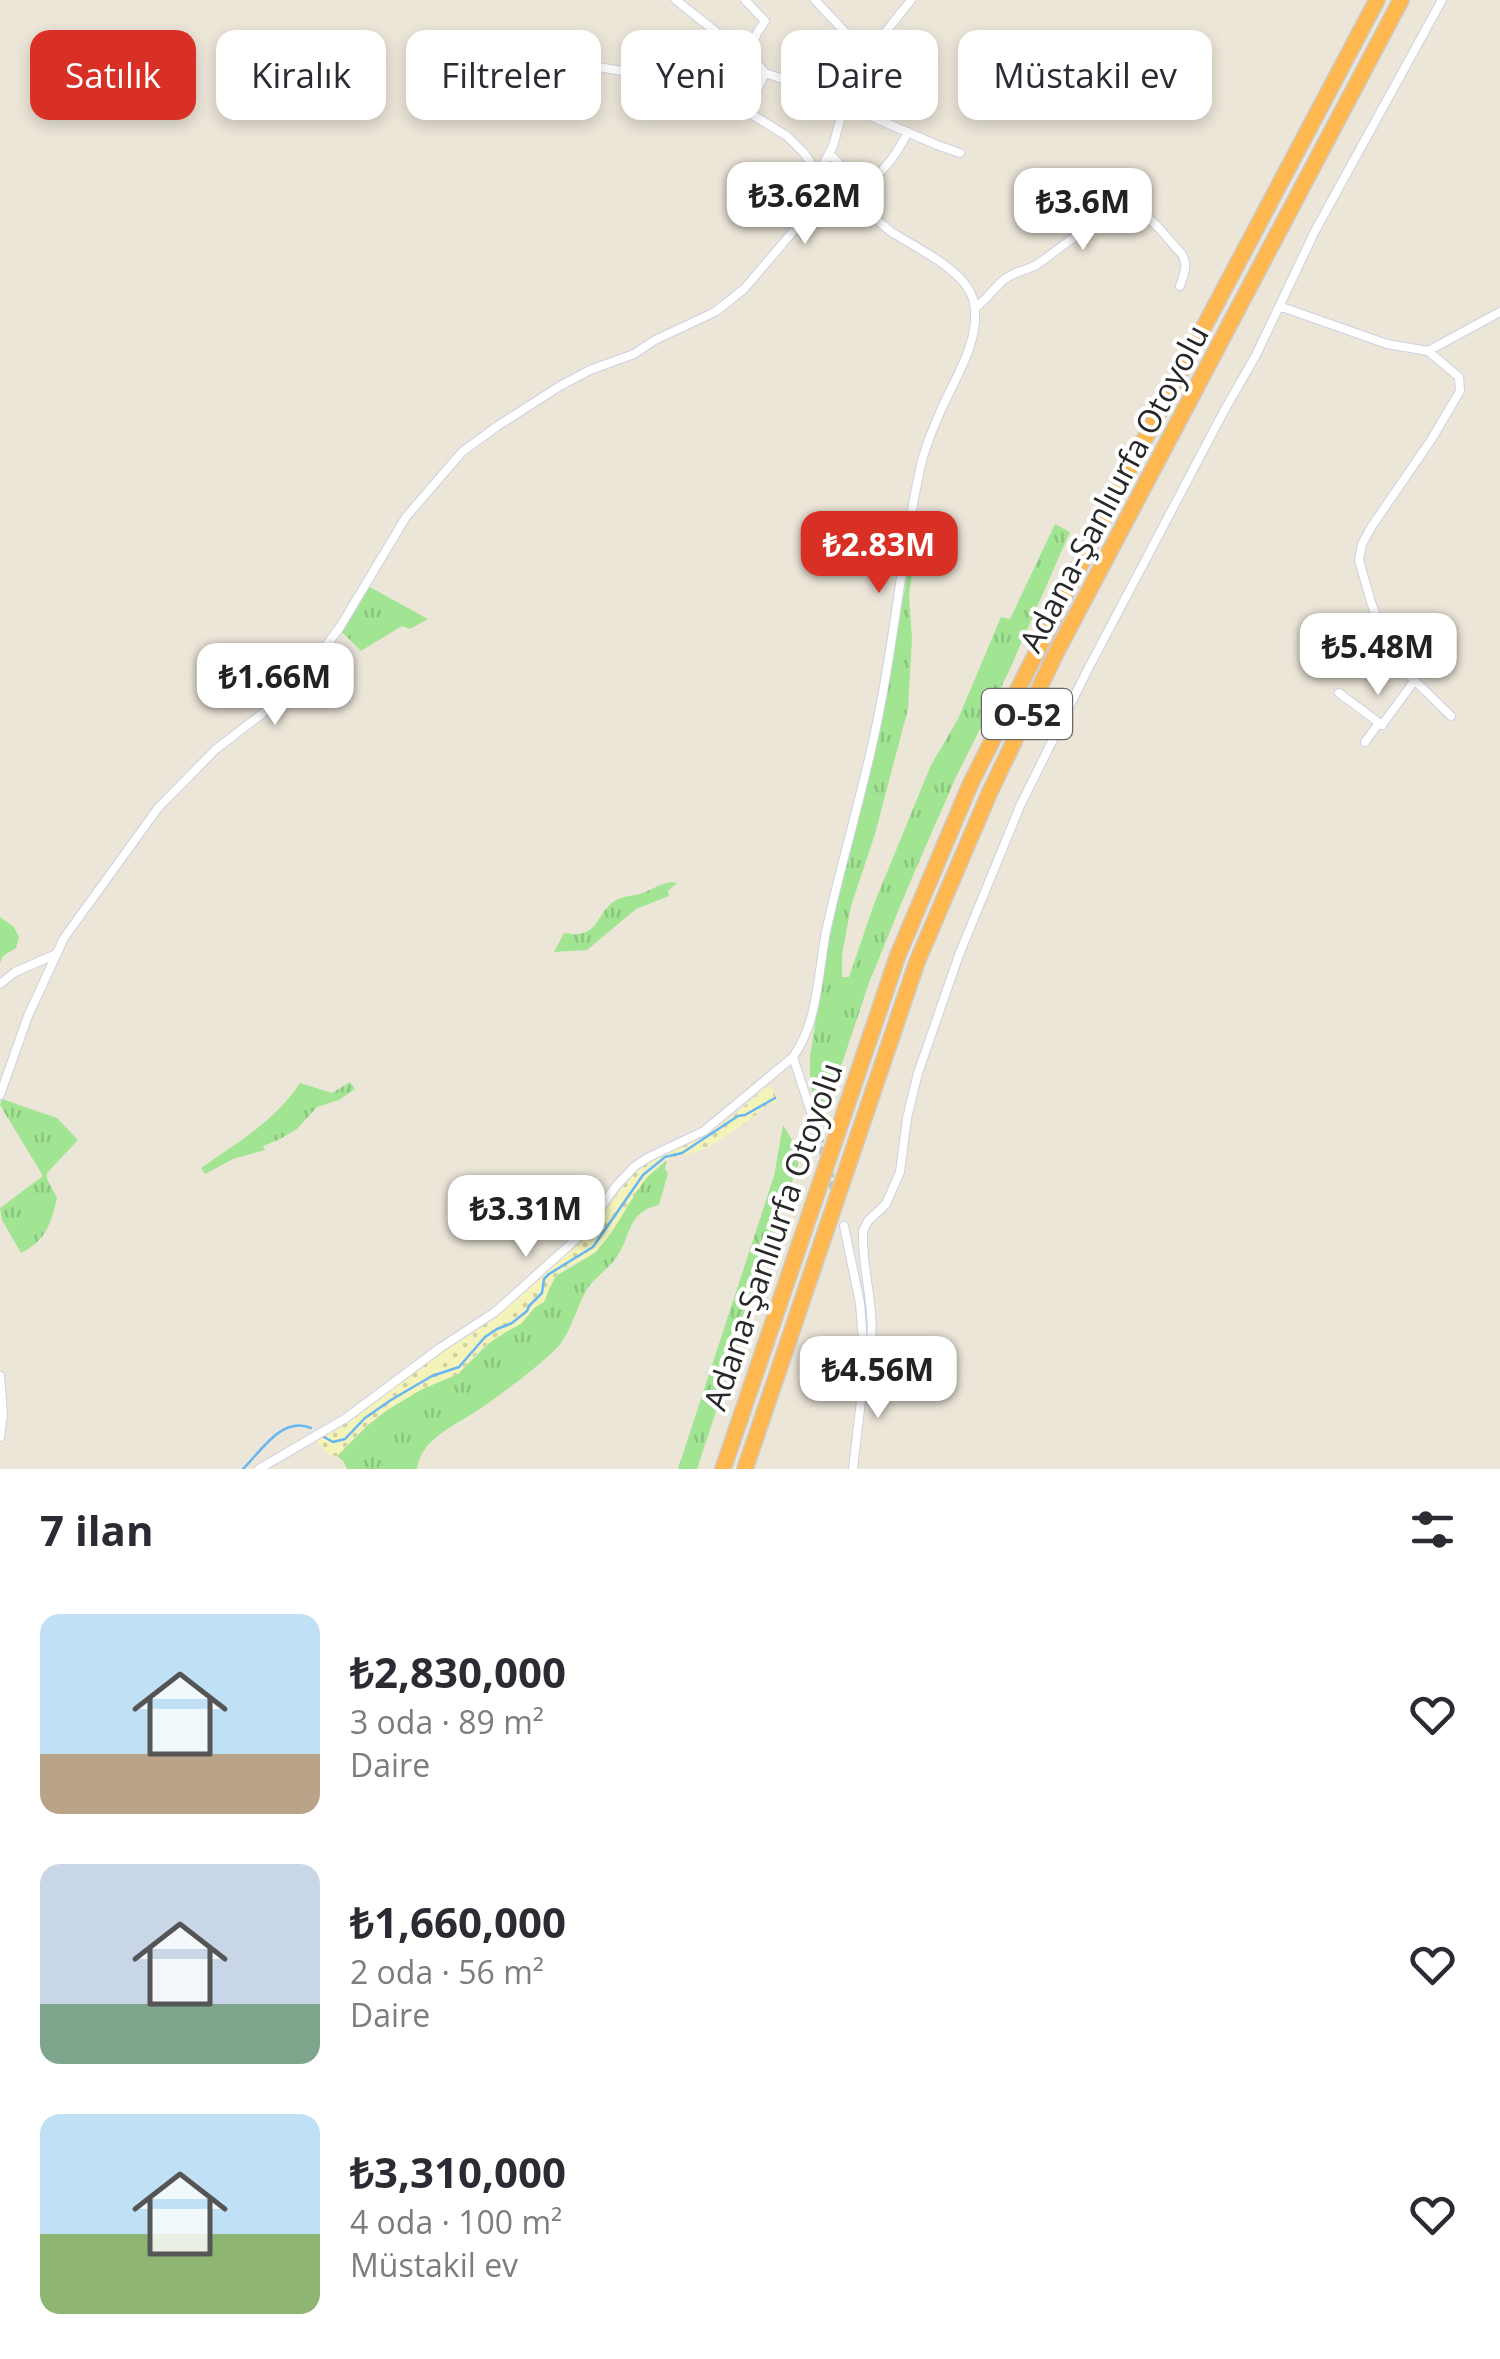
<!DOCTYPE html>
<html lang="tr">
<meta charset="utf-8">
<style>
:root{--surface:#fff;--page:#f7f7f7;--text:#2b2b33;--muted:#7c7c81;--accent:#d93025}
body{margin:0;font-family:"Open Sans",sans-serif;background:var(--page);color:var(--text);height:100vh;display:flex;flex-direction:column;font-size:38px;white-space:nowrap}
*{box-sizing:border-box;margin:0}
p{font-size:32px;color:var(--muted)}
.icon{flex:none;width:55px;height:55px;fill:none;stroke:currentColor;stroke-width:2;stroke-linecap:round;stroke-linejoin:round}
.map{position:relative;height:1469px;overflow:hidden}
.sheet{display:flex;flex-direction:column;background:var(--surface);flex:1}
.sheet>*{flex:none}
.top-card{position:absolute;left:30px;top:30px;width:1440px;height:90px;display:flex;gap:20px}
.price{position:absolute;translate:-50% -85px;padding:0 22px;border-radius:20px;background:#fff;color:#222;font-size:32px;line-height:65px;filter:drop-shadow(0 2px 5px #0008)}
.price::after{content:'';position:absolute;left:50%;top:60px;width:30px;height:22px;margin-left:-15px;background:inherit;clip-path:polygon(0 0,100% 0,50% 100%)}
.price.active{background:var(--accent);color:#fff}
ul{padding:0;list-style:none}
li{display:flex;align-items:center;gap:30px;height:250px;padding:0 40px}
li span{display:grid;place-items:center;flex:none;width:280px;height:200px;border-radius:20px;color:#555}
li>.icon{margin-inline-start:auto}
span .icon{width:120px;height:120px;fill:#fffc;stroke-width:1}
li b{font-size:42px}
h2{display:flex;justify-content:space-between;align-items:center;height:120px;padding:0 40px;font-size:42px}
.tag{padding:0 35px;border-radius:20px;background:var(--surface);box-shadow:0 5px 15px #0003;font-size:35px;line-height:90px}
.tag.active{background:var(--accent);color:#fff}
.map>svg:first-child{display:block}
</style>
<div class="map">
<svg width="1500" height="1469" viewBox="0 0 1500 1469">
<defs>
<pattern id="grass-tufts" width="24" height="20" patternUnits="userSpaceOnUse" patternTransform="scale(2.5)"><rect width="24" height="20" fill="#a1e592"/><path d="M3 7l-1-3M5 7V3M7 7l1-3M15 17l-1-3M17 17v-4M19 17l1-3" fill="none" stroke="#8bc47e"/></pattern>
<pattern id="sand-dots" width="8" height="8" patternUnits="userSpaceOnUse" patternTransform="scale(2.5)"><rect width="8" height="8" fill="#f3f3ba"/><path d="M2 2h.1M6 6h.1" fill="none" stroke="#d0d0a0" stroke-width="1.8" stroke-linecap="round"/></pattern>
</defs>
<rect width="100%" height="100%" fill="#ece6d9"/>
<path fill="url(#grass-tufts)" d="M1055,524l15,8 -61,139 -53,106 -48,110 -39,96 -43,128 -10,-2 -6,-26v-26l17,-111 54,-222 27,-153 4,1 -3,24 3,42 -4,71 -33,125 -24,72 -9,49v22h7l25,-73 57,-139 27,-46 43,-102 9,2z
M368,586l60,33 -18,10 -8,-3 -41,25 -20,-20z
M671,882l6,1 -9,8 1,5 -33,13 -49,41 -33,2 10,-19c36,7 30,-19 52,-33 8,-4 16,-4 24,-6 11,-4 20,-10 31,-12z
M0,917l14,10 5,10 -3,11 -13,8 -3,7z
M350,1082l5,7 -16,11 -22,7 -20,22 -17,10 -17,7 2,4 -32,9 -28,15 -4,-6c37,-26 73,-46 99,-85l32,10z
M2,1099l55,19 21,22 -31,33v6l10,19c-6,25 -11,43 -36,55l-19,-33 -2,-12 43,-32 -43,-71z
M783,1125l12,20 3,19 -101,305h-19l96,-293z
M666,1161l-1,8 3,4 -9,32c-32,7 -27,29 -41,50 -8,13 -22,21 -31,34 -11,19 -17,47 -32,61 -21,20 -56,46 -80,62 -21,14 -54,27 -58,57h-70l-4,-8 -6,-5 30,-30 20,-16 35,-21 36,-15 32,-32 31,-19 14,-16 6,-3 15,-28 40,-24 50,-74z"/>
<path fill="url(#sand-dots)" d="M768,1085l5,5 5,13h-9c-17,17 -42,33 -63,45 -14,8 -32,5 -44,15 -29,22 -39,61 -65,87 -11,11 -29,14 -40,25 -8,7 -8,18 -13,27l-9,5 -14,17 -16,8 -23,16 -24,26 -36,15 -35,21 -21,16 -29,30 -8,-1 -12,-14 198,-140 68,-62 53,-69 15,-10 51,-22 32,-23z"/>
<g fill="none" stroke-linecap="round" stroke-linejoin="round">
<path stroke="#66b7f3" stroke-width="2.5" d="M324,1437l9,5 12,-3 20,-21 26,-18 41,-24 27,-9 26,-30 12,-8 15,-6 15,-12 2,-5 13,-13 2,-14 5,-5 44,-27 50,-72 22,-18 17,-4 56,-37 7,-1 30,-17
M243,1469c19,-19 39,-53 68,-41"/>
<path stroke="#c5c0b6" stroke-width="8" stroke-dasharray="8 4" stroke-linecap="butt" d="M815,1124l20,69"/>
<g stroke="#cecfe2" stroke-width="10">
<path id="minor" d="M676,0l49,39 24,14 16,20 21,7 56,27
M745,0l20,21 -8,12 -8,20
M815,0l30,32 8,41
M500,45l47,6 44,15 83,13 25,7 34,17 54,33 17,17 14,21
M843,104l94,41 23,8
M747,111l18,-38
M855,191c26,-15 39,-32 53,-59
M1279,306l108,38 41,7 72,-39
M975,308c13,-9 21,-24 33,-31 9,-6 19,-7 28,-12 21,-13 76,-63 100,-54 19,8 31,28 45,42 8,11 3,21 -1,33
M1428,351l31,26 1,14 -29,49 -59,86 -10,18 -3,16 12,42 9,25 31,50 40,39
M1339,693l43,32 33,-45
M1365,742l14,-19
M0,984l15,-12 41,-18
M793,1057l22,67
M0,1095l28,-79 36,-78 94,-130 58,-59 63,-48 27,-28 34,-46 66,-110 56,-65 34,-25 64,-41 30,-16 44,-16 21,-14 60,-28 29,-23 64,-75 7,-16 3,-24 15,-28 20,-73 58,-73
M844,1226l16,77 5,63 -12,103
M865,1366c17,-44 -4,-89 -2,-135l5,-10 18,-17 14,-32 7,-54 11,-45 41,-118 61,-149 67,-135 137,-260 32,-56 59,-124 127,-231
M0,1376l3,38 -3,23
M259,1469l87,-51 94,-70 55,-36 87,-78 34,-48 19,-20 14,-9 55,-26 89,-74c26,-36 25,-88 34,-130 16,-72 38,-142 52,-214 16,-79 23,-160 40,-239 4,-22 13,-43 22,-64 14,-32 40,-70 33,-107 -6,-33 -59,-55 -84,-72 -11,-9 -24,-21 -31,-33 -9,-14 -15,-33 -29,-43"/>
</g>
<g stroke="#cbcbcb" stroke-width="18">
<path id="motorway" d="M723,1469l175,-514 72,-170 153,-305 254,-480
M745,1469l172,-507 72,-168 67,-141 345,-653"/>
</g>
<use href="#minor" stroke="#fff" stroke-width="8"/>
<use href="#motorway" stroke="#ffb850" stroke-width="15"/>
</g>
<g text-anchor="middle" dominant-baseline="central" stroke-width="8" stroke-linejoin="round" paint-order="stroke">
<rect fill="#fff" stroke="#686868" stroke-width="2.5" x="982" y="689" width="90" height="50" rx="8"/>
<g font-size="30" font-weight="bold" fill="#282828">
<text x="1027" y="714">O-52</text>
</g>
<g font-size="32" fill="#282828" stroke="#fff">
<text transform="translate(1113 488) rotate(-62)">Adana-Şanlıurfa Otoyolu</text>
<text transform="translate(772 1236) rotate(-71)">Adana-Şanlıurfa Otoyolu</text>
</g>
</g>
</svg>
<b class="price" style="left:805px;top:247px">₺3.62M</b>
<b class="price" style="left:1083px;top:253px">₺3.6M</b>
<b class="price active" style="left:879px;top:596px">₺2.83M</b>
<b class="price" style="left:1378px;top:698px">₺5.48M</b>
<b class="price" style="left:275px;top:728px">₺1.66M</b>
<b class="price" style="left:526px;top:1260px">₺3.31M</b>
<b class="price" style="left:878px;top:1421px">₺4.56M</b>
<div class="top-card">
<a class="tag active">Satılık</a>
<a class="tag">Kiralık</a>
<a class="tag">Filtreler</a>
<a class="tag">Yeni</a>
<a class="tag">Daire</a>
<a class="tag">Müstakil ev</a>
</div>
</div>
<section class="sheet">
<h2>7 ilan<svg class="icon" aria-label="filters" viewBox="0 0 24 24"><path d="M4 7h16M4 17h16"/><circle cx="9" cy="7" r="2"/><circle cx="15" cy="17" r="2"/></svg></h2>
<ul>
<li><span style="background:linear-gradient(#bfe0f5 70%,#b9a48a 0)"><svg class="icon" aria-label="home" viewBox="0 0 24 24"><path d="M3 11l9-7 9 7M6 9v11h12V9"/></svg></span><div><b>₺2,830,000</b><p>3 oda · 89 m²</p><p>Daire</p></div><svg class="icon" aria-label="heart" viewBox="0 0 24 24"><path d="M12 20l-8-8c-3-5 5-10 8-4 3-6 11-1 8 4z"/></svg></li>
<li><span style="background:linear-gradient(#c9d6e8 70%,#7fa58c 0)"><svg class="icon" aria-label="home" viewBox="0 0 24 24"><path d="M3 11l9-7 9 7M6 9v11h12V9"/></svg></span><div><b>₺1,660,000</b><p>2 oda · 56 m²</p><p>Daire</p></div><svg class="icon" aria-label="heart" viewBox="0 0 24 24"><path d="M12 20l-8-8c-3-5 5-10 8-4 3-6 11-1 8 4z"/></svg></li>
<li><span style="background:linear-gradient(#bfe0f5 60%,#8fb573 0)"><svg class="icon" aria-label="home" viewBox="0 0 24 24"><path d="M3 11l9-7 9 7M6 9v11h12V9"/></svg></span><div><b>₺3,310,000</b><p>4 oda · 100 m²</p><p>Müstakil ev</p></div><svg class="icon" aria-label="heart" viewBox="0 0 24 24"><path d="M12 20l-8-8c-3-5 5-10 8-4 3-6 11-1 8 4z"/></svg></li>
</ul>
</section>
